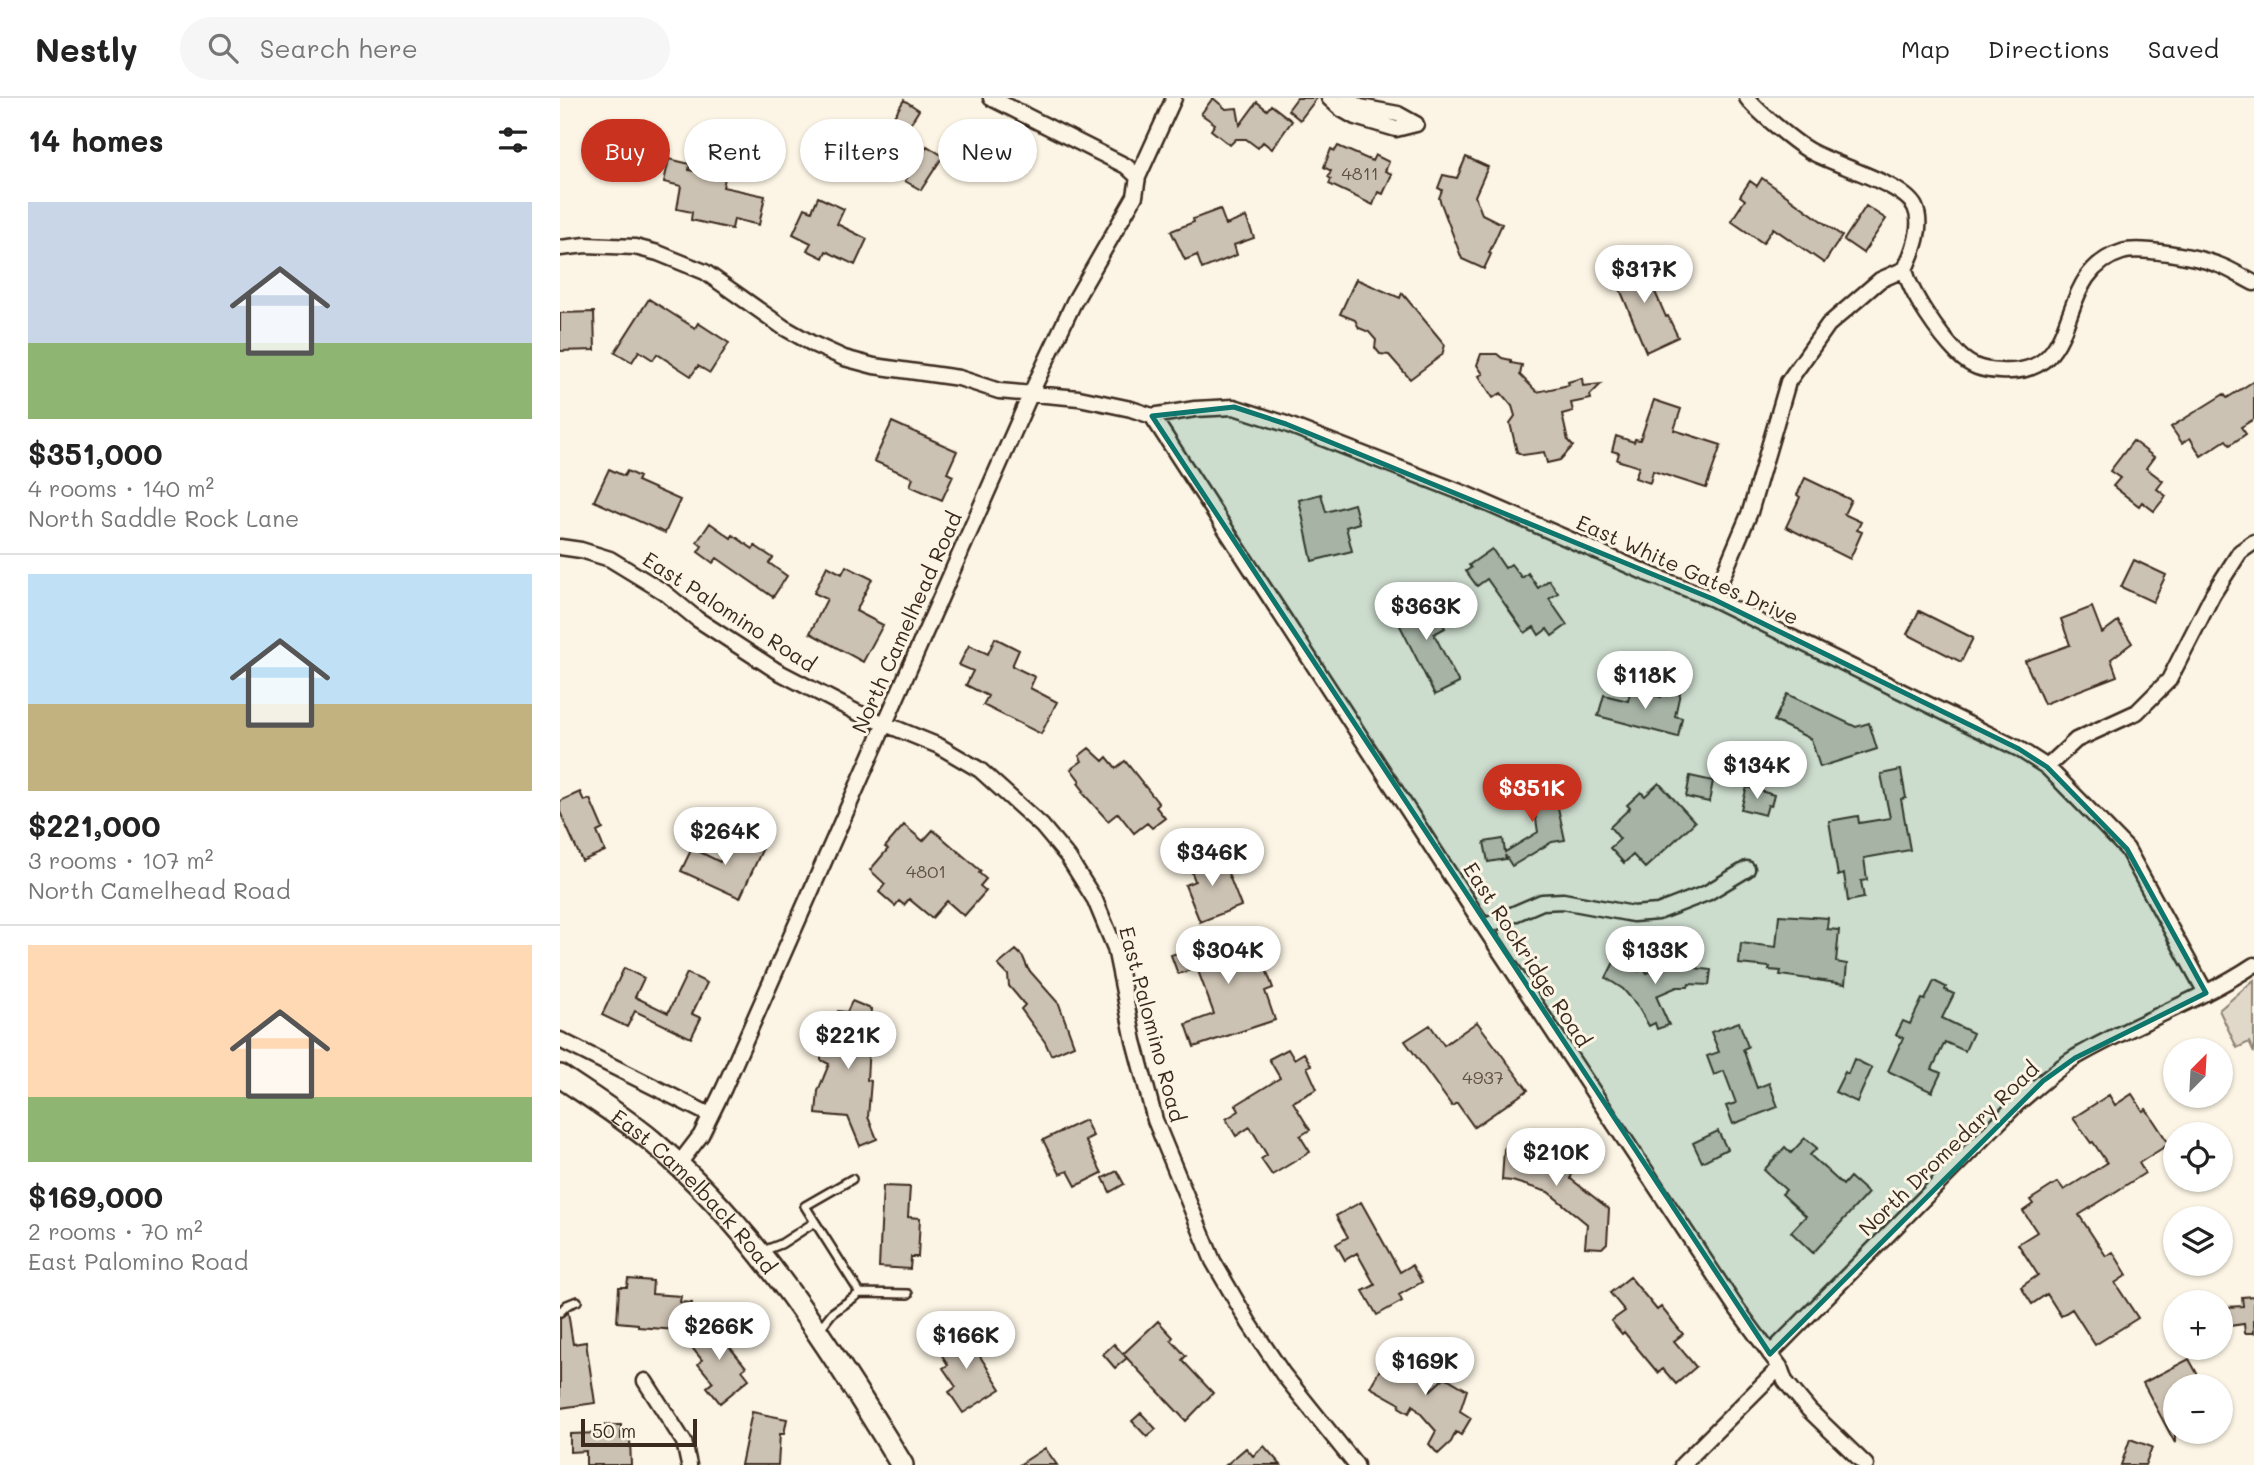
<!DOCTYPE html>
<meta charset="utf-8">
<style>
:root{--surface:#fff;--page:#f6f6f6;--text:#222;--muted:#767676;--line:#e0e0e0;--accent:#c8321e}
body{margin:0;font-family:Mali,sans-serif;background:var(--page);color:var(--text);height:100vh;display:flex;flex-direction:column;font-size:26px;white-space:nowrap}
*{box-sizing:border-box;margin:0}
p{font-size:23px;color:var(--muted)}
.icon{flex:none;width:38px;height:38px;fill:none;stroke:currentColor;stroke-width:2;stroke-linecap:round;stroke-linejoin:round}
.map{position:relative;flex:1;overflow:hidden}
.details{display:flex;flex-direction:column;background:var(--surface);width:560px}
.details>*{flex:none}
.banner{position:absolute;left:21px;top:21px;width:665px;height:63px;display:flex;gap:14px}
.needle{width:46px;rotate:24deg}
.fabs{position:absolute;left:1603px;top:940px;display:grid;gap:14px}
.fabs a{display:grid;place-items:center;width:70px;height:70px;border-radius:50%;background:var(--surface);box-shadow:0 2px 5px #0004;font-size:35px}
.scale{position:absolute;left:21px;bottom:18px;width:116px;box-sizing:border-box;padding-left:7px;border:4px solid #3b2a1e;border-top:0;font-size:19px;line-height:24px;white-space:nowrap;color:#3b2a1e;-webkit-text-stroke:5px #fcf5e5;paint-order:stroke}
.price{position:absolute;translate:-50% -60px;padding:0 16px;border-radius:24px;background:#fff;color:#222;font-size:23px;line-height:46px;filter:drop-shadow(0 2px 4px #0008)}
.price::after{content:'';position:absolute;left:50%;top:42px;width:21px;height:16px;margin-left:-10px;background:inherit;clip-path:polygon(0 0,100% 0,50% 100%)}
.price.active{background:var(--accent);color:#fff}
ul{padding:0;list-style:none}
li{display:grid;align-content:center;gap:14px;height:371px;padding:0 28px}
li+li{border-top:2px solid var(--line)}
li span{display:grid;place-items:center;height:217px;border-radius:0px;color:#555}
li>.icon{margin-inline-start:auto}
span .icon{width:126px;height:126px;fill:#fffc;stroke-width:1}
li b{font-size:30px}
h2{display:flex;justify-content:space-between;align-items:center;height:84px;padding:0 28px;font-size:30px}
.tag{padding:0 24px;border-radius:32px;background:var(--surface);box-shadow:0 2px 5px #0004;font-size:24px;line-height:63px}
.tag.active{background:var(--accent);color:#fff}
header{display:flex;align-items:center;gap:42px;box-sizing:border-box;height:98px;padding:0 35px;background:var(--surface);border-bottom:2px solid var(--line)}
header strong{font-size:33px}
nav{display:flex;gap:38px;margin-inline-start:auto;font-size:24px}
.search{width:490px;height:63px;background:var(--page);display:flex;align-items:center;gap:18px;box-sizing:border-box;padding:0 24px;border-radius:38px;color:var(--muted);font-size:26px}
main{display:flex;flex:1;min-height:0}
.map>svg:first-child{display:block}
</style>
<header>
<strong>Nestly</strong>
<div class="search"><svg class="icon" aria-label="search" viewBox="0 0 24 24"><circle cx="10" cy="10" r="6"/><path d="M15 15l6 6"/></svg>Search here</div>
<nav><a>Map</a><a>Directions</a><a>Saved</a></nav>
</header>
<main>
<section class="details">
<h2>14 homes<svg class="icon" aria-label="filters" viewBox="0 0 24 24"><path d="M4 7h16M4 17h16"/><circle cx="9" cy="7" r="2"/><circle cx="15" cy="17" r="2"/></svg></h2>
<ul>
<li><span style="background:linear-gradient(#c9d6e8 65%,#8fb573 0)"><svg class="icon" aria-label="home" viewBox="0 0 24 24"><path d="M3 11l9-7 9 7M6 9v11h12V9"/></svg></span><div><b>$351,000</b><p>4 rooms · 140 m²</p><p>North Saddle Rock Lane</p></div></li>
<li><span style="background:linear-gradient(#bfe0f5 60%,#c2b280 0)"><svg class="icon" aria-label="home" viewBox="0 0 24 24"><path d="M3 11l9-7 9 7M6 9v11h12V9"/></svg></span><div><b>$221,000</b><p>3 rooms · 107 m²</p><p>North Camelhead Road</p></div></li>
<li><span style="background:linear-gradient(#ffd9b3 70%,#8fb573 0)"><svg class="icon" aria-label="home" viewBox="0 0 24 24"><path d="M3 11l9-7 9 7M6 9v11h12V9"/></svg></span><div><b>$169,000</b><p>2 rooms · 70 m²</p><p>East Palomino Road</p></div></li>
</ul>
</section>
<div class="map">
<svg width="1694" height="1367" viewBox="0 0 1694 1367">
<rect width="100%" height="100%" fill="#fcf5e5"/>
<filter id="ink" filterUnits="userSpaceOnUse"><feTurbulence type="fractalNoise" baseFrequency=".0143" numOctaves="2"/><feDisplacementMap in="SourceGraphic" scale="14" xChannelSelector="R" yChannelSelector="G"/><feConvolveMatrix kernelMatrix="1 2 1 2 8 2 1 2 1" color-interpolation-filters="sRGB"/></filter>
<g filter="url(#ink)">
<path fill="#e0d8c8" stroke="#8e8173" stroke-width="2" d="M1694,882v73l-5,-11 -12,6 -18,-38z"/>
<path fill="#ccc2b3" stroke="#3b2a1e" stroke-width="2" d="M653,0l13,11 11,-1 3,17 17,-23 10,8 4,-5 21,16 -20,28 -9,-7 -5,6 -12,-9h-10l-6,6 -19,-15 4,-6 -14,-10z
M737,0h20l-17,22 -12,-10z
M344,2l15,10 -20,32 23,14 5,-10 16,10 -22,34 -16,-9 4,-6 -23,-14 -3,4 -13,-9z
M778,48l34,15 3,-6 14,7 -4,9 7,3 -9,20 -5,-2 -5,13 -44,-21 2,-5 -3,-2 3,-6 -7,-4 7,-18 4,2z
M906,59l22,10 -13,29 7,18 20,10 -13,29 2,1 -7,15 -22,-10 -23,-61 3,-8 -4,-2 5,-13 14,3z
M109,61l21,5 -1,6 36,8 -2,9 42,9 -6,29 -25,-6 -2,10 -41,-9 1,-8 -15,-3 4,-23 -17,-4z
M1202,80l80,58 -18,27 -51,-35 -10,15 -32,-22 14,-21 -5,-4 10,-15 7,5z
M258,99l26,12 -7,15 30,15 -12,26 -29,-14 -3,7 -16,-8 4,-7 -18,-9 12,-26 7,3z
M1306,108l20,13 -23,34 -19,-13z
M660,111l6,16 20,-8 8,21 -20,7 3,10 -35,14 -5,-14 -12,5 -14,-29 23,-9 -1,-3z
M1080,160l26,59 2,-1 10,21 -32,15 -34,-82z
M796,181l44,19 2,-5 43,52 -3,10 -32,24 -21,-24 -9,-1 -5,-6 1,-8 -7,-8 -10,-4 -4,-8 -15,-6z
M89,201l46,29 3,-5 31,20 -19,30 -12,-7 -7,10 -34,-22 -4,6 -14,-9 -7,11 -17,-10z
M34,214l1,38 -35,1v-38z
M921,256h16l5,4 9,2v3l11,2 -2,10 17,17 32,-7 -1,-3 14,-4 1,8 18,-2 -11,11 1,4 -20,4 2,8 -11,3 6,27 5,5 -13,14 -13,3 -3,-11 -21,3 -6,-3 -7,-29 5,-7 -3,-10 -11,-13 -8,5 -14,-22 4,-2 -6,-9z
M1694,283v38l-13,8 5,7 -16,11 -4,-5 -25,16 -11,-18 -8,5 -11,-16 53,-33 3,4z
M1094,302l27,9 -7,21 47,15 -15,43 -53,-17 -3,12 -15,-5 4,-11 -22,-7 2,-7 -7,-2 4,-15 18,6 1,-3 5,1z
M332,324l65,29 -10,22 6,3 -11,24 -32,-14 3,-8 -39,-17z
M1573,343l21,16 -8,11 17,13 -6,8 9,7 -12,15 -12,-9 -3,4 -26,-20 7,-8 -10,-7z
M49,371l15,7 3,-5 12,6 -2,4 43,19 -15,33 -71,-32z
M1245,380l46,22 -7,14 17,8 -4,8 5,2 -12,27 -64,-32 14,-30 -3,-2z
M761,396l5,18 28,-8 5,19 -13,4 6,24 -40,10 -13,-61z
M150,425l21,15 2,-3 20,14 2,-3 18,12 -4,5 18,13 -14,21 -56,-39 -4,5 -15,-11 4,-6 -5,-4z
M932,451l13,19 6,-4 11,14 6,-5 10,15 11,-8 9,13 -9,6 18,26 -15,11 -5,-7 -8,6 -5,-8 -9,6 -38,-54 -10,7 -11,-15 5,-3 -2,-3z
M1574,462l32,15 -13,27 -32,-15z
M267,468l15,8 4,-8 26,13 -16,32 27,14 -20,37 -53,-29 17,-34 -13,-6z
M858,496l10,20 8,-4 9,18 -11,6 25,49 -24,12 -44,-87z
M1532,509l10,26 16,-12 14,22 -21,16 6,17 -73,28 -19,-43 45,-16 -9,-26z
M1359,513l54,27 -12,24 -54,-28z
M435,540l24,12 -7,16 23,11 -5,11 27,14 -16,32 -58,-29 5,-9 -22,-11 7,-14 -14,-6 10,-20 19,9z
M1071,591l30,8 2,-8 17,4 -5,23 7,2 -4,19 -80,-21 6,-21 24,6z
M1227,596l69,33 13,-4 8,26 -57,18 -9,-28 -37,-18z
M529,650l14,13 4,-4 9,11 9,-7 34,43 -3,3 9,11 -13,10 -5,-5 -13,10 -16,-20 -10,8 -26,-29 2,-1 -6,-8 2,-2 -9,-12 11,-8 -3,-5z
M1341,672l5,28 -5,1 9,51 -46,8 3,22 -6,1 3,17 -16,3 -4,-27 -6,2 -9,-55 29,-5 1,7 31,-5 -9,-44z
M1130,678l23,5 -4,21 -23,-5z
M992,682l13,60 -13,2 -40,24 -7,-11 1,4 -18,3 -4,-20 19,-3 2,13 33,-20 -5,-32 -12,2 -10,-15z
M1099,685l36,39 -50,46 -12,-13 -9,8 -14,-15 10,-9 -10,-12 20,-19 -3,-3 14,-13 4,4z
M1187,689l27,8 -3,11 -3,-1 -3,10 -24,-6z
M20,694l4,9 6,-2 13,30 -6,3 8,19 -23,10 -22,-49v-11z
M344,727l19,16 10,-11 48,41 -2,2 7,6 -6,7 6,5 -22,25 -17,-15 -15,17 -23,-19 -5,6 -5,-4 -4,5 -16,-14 6,-8 -15,-14 18,-21 -3,-2z
M172,738l30,14 -22,48 -59,-27 11,-23 28,14z
M660,755l21,53 -41,16 -15,-37 10,-4 -6,-16z
M1219,817l49,3 -1,11 12,1 -3,32 11,2 -2,20 -65,-9 1,-4 -12,-1 1,-3 -31,-3 2,-21 35,4z
M687,831l9,26 4,-2 13,35 -8,3 10,29 -81,27 -8,-23 28,-10 -17,-46 -19,6 -7,-19z
M456,852l7,7 5,12 31,35 15,41 -23,10 -6,-13 -24,-33 4,-4 -16,-19 -1,-11 -10,-10z
M1055,862l24,11 5,-3 3,5 15,-6 26,-4 -1,4 24,3 -2,15 -20,-1 -1,3h-11l-21,9 13,29 -12,4 -2,-6 -6,3 -12,-21 -14,-16 -17,-11z
M64,870l20,10 -9,19 33,16 19,-40 20,10 -15,31 9,4 -10,20 -56,-27 -8,16 -25,-12z
M1374,883l12,6 -1,3 9,4 -12,24 31,15 -8,18 -20,-9 -13,27 9,4 -9,19 -44,-21 15,-33 -7,-3 7,-14 7,3 12,-25 3,1z
M292,903l19,8 -4,71 4,1 -3,36 9,22 -17,7 -12,-29 -32,-3 2,-23 11,-27 -8,-4v-9l17,-40 9,1z
M917,924l51,68 -54,37 -17,-24 -5,3 -47,-65 25,-16 14,20z
M1179,924l9,25 -5,2 14,39 12,-5 9,24 -45,17 -7,-18 10,-3 -12,-32 -10,4 -7,-19 12,-4 -8,-20z
M728,951l6,10 10,-6 7,12 -4,2 10,22 -24,13 17,28 -10,6 10,16 -38,23 -11,-16 6,-4 -17,-28 -14,9 -10,-17 13,-8 -3,-6 44,-27 -11,-19z
M1294,961l18,9 -15,34 -22,-10 10,-20 3,2z
M1572,996l11,17 3,-2 23,35 -30,19 6,10 -66,42 27,41 7,-4 14,23 -12,8 23,35 -43,27 -23,-36 -11,7 -14,-22 -15,10 -11,-17 17,-12 -20,-31 19,-12 -14,-21 10,-7 -3,-4 28,-18 6,8 43,-27 -14,-21 -2,1 -18,-25 36,-23 6,10z
M525,1022l8,16 -8,4 17,33 -26,13 -8,-15 -8,3 -17,-34z
M1158,1033l9,18 -25,13 -9,-19z
M1245,1040l12,10 -7,7 33,30 7,-8 18,16 -55,60 -22,-21 15,-16 -24,-22 4,-4 -22,-20 21,-23 6,6z
M951,1042l33,4 -1,23 29,2 -1,10 38,30 -2,34 -5,5 -17,-1 2,-23 -39,-32 -36,-11 -10,-1 2,-31z
M557,1073l7,13 -14,8 -7,-14z
M323,1088l27,1 -2,30 12,1 -2,39h-7l-1,12 -31,-2z
M801,1104l39,70 12,-7 10,17 -23,13 3,6 -25,14 -14,-24 12,-6 -18,-32 -12,7 -9,-16 12,-7 -12,-21z
M1070,1179l27,33 4,-3 22,27 -9,7 22,26 -20,17 -13,-15 -5,4 -34,-41 -2,2 -11,-13 14,-10 -15,-18z
M68,1181l25,2 -1,13 29,2 -1,6 12,1 -2,28 -52,-4v-3l-21,-2 2,-35h8z
M1694,1198v37h-9l-1,-9 -15,2 -2,-19 16,-1 -1,-9z
M8,1214l5,32 13,-2 9,61 -35,5v-90z
M156,1223l15,21 -3,3 18,22 -4,3 7,9 -29,24 -13,-16 6,-5 -15,-18 4,-4 -13,-16z
M598,1223l15,16 -2,3 15,16 -4,4 31,33 -27,28 -62,-66 3,3 -12,10 -12,-14 11,-10 9,10z
M401,1229l40,62 -38,24 -14,-21 7,-5 -13,-19 5,-3 -13,-21z
M847,1254l23,13 1,25 14,-13 22,13 -7,21 11,7 -10,17 -5,-3 -5,10 -13,12 -9,-10 7,-13 -23,-26 -4,8 -10,-6 1,-3 -30,-17 13,-23 7,4 7,-13 6,4z
M1629,1261l15,27h-29v57l-32,-60z
M192,1314l35,7 -3,15h-4l-2,31h-37z
M581,1315l15,16 -9,8 -15,-16z
M39,1327h22v14h9l1,26h-45v-14l-16,1v-18l29,-1z
M1570,1341l22,8 -7,18h-24z
M704,1348l17,19h-55l20,-17 7,8z
M485,1350l12,17h-38z"/>
<g fill="none" stroke-linecap="round" stroke-linejoin="round">
<g stroke="#3b2a1e" stroke-width="12">
<path id="lane" d="M255,1124l-10,-16 47,-27
M203,1153l18,-7 34,-22 45,71 -28,20 -14,18
M300,1195l48,1
M0,1214l7,-7 10,-4"/>
</g>
<g stroke="#3b2a1e" stroke-width="19">
<path id="street" d="M431,0l135,68 12,11
M769,0l12,11 14,8 41,12 20,-5
M785,0l15,9 38,7 18,10
M1187,0c10,13 46,43 61,52 25,15 95,33 107,57 9,19 -2,45 -10,62
M0,150l26,-3 49,2 23,6 47,19 78,55 30,17 31,14 30,8 85,12 40,13 80,7 52,11 21,7 43,-7 39,-2 52,17 177,69 188,82 62,24 306,150 28,18 80,82 79,144
M1345,171c5,25 35,67 53,85 13,13 24,16 42,17 89,6 49,-97 122,-119 18,-6 75,5 94,12 13,4 26,13 38,19
M592,318l332,511 251,379 45,61 5,14 24,29 57,55
M0,449l21,3 29,9 54,33 33,27 80,52 79,41 83,34 41,24 62,56 26,31 27,43 20,48 19,93 21,79 58,141 36,62 34,51 73,91
M1153,501l37,-87 38,-130 40,-57 52,-45 25,-11
M1487,669l29,-27 61,-28 32,-32 44,-86 27,-42 14,-10
M924,829l58,-25 21,-1 70,13 25,-2 49,-19 40,-24
M0,942l150,75
M118,1067l23,-30 23,-47 307,-695 43,-91 61,-106 3,-19 36,-79
M1210,1256l247,-250c19,-16 38,-34 59,-47 58,-34 122,-55 178,-92
M85,1283l39,61 5,23
M1122,1367l98,-98"/>
</g>
<g stroke="#3b2a1e" stroke-width="26">
<g id="primary">
<path id="s1" d="M0,978c31,21 63,41 92,65 105,90 179,207 250,324"/>
</g>
</g>
<use href="#lane" stroke="#fcf5e5" stroke-width="7"/>
<use href="#street" stroke="#fcf5e5" stroke-width="14"/>
<use href="#primary" stroke="#fcf5e5" stroke-width="21"/>
</g>
</g>
<path fill="#0f766e" fill-opacity="0.2" stroke="#0f766e" stroke-width="5" stroke-linejoin="round" d="M674,309l52,17 427,175 306,150 28,18 80,82 79,144 -131,65 -32,23 -273,273 -618,-938z"/>
<g text-anchor="middle" dominant-baseline="central" stroke-width="6" stroke-linejoin="round" paint-order="stroke">
<g font-size="18" fill="#5f5043">
<text x="800" y="75">4811</text>
<text x="366" y="773">4801</text>
<text x="923" y="979">4937</text>
</g>
<g font-size="21" fill="#3b2a1e" stroke="#fcf5e5">
<text transform="translate(1128 471) rotate(24)">East White Gates Drive</text>
<text transform="translate(170 513) rotate(33)">East Palomino Road</text>
<text transform="translate(346 524) rotate(-66)">North Camelhead Road</text>
<text transform="translate(968 856) rotate(57)">East Rockridge Road</text>
<text transform="translate(593 926) rotate(75)">East Palomino Road</text>
<text transform="translate(1388 1050) rotate(-44)">North Dromedary Road</text>
<text stroke="none"><textPath href="#s1" startOffset="178">East Camelback Road</textPath></text>
</g>
</g>
</svg>
<div class="fabs">
<a><svg class="needle" viewBox="-14 -14 28 28"><path d="M0-13l5 13h-10z" fill="#e53935"/><path d="M0 13l5-13h-10z" fill="#767676"/></svg></a>
<a><svg class="icon" aria-label="locate" viewBox="0 0 24 24"><circle cx="12" cy="12" r="6"/><path d="M12 2v4M12 18v4M2 12h4M18 12h4"/></svg></a>
<a><svg class="icon" aria-label="layers" viewBox="0 0 24 24"><path d="M12 4l9 5-9 5-9-5zM3 14l9 5 9-5"/></svg></a>
<a>+</a>
<a>−</a>
</div>
<div class="scale">50 m</div>
<b class="price" style="left:1084px;top:207px">$317K</b>
<b class="price" style="left:866px;top:544px">$363K</b>
<b class="price" style="left:1085px;top:613px">$118K</b>
<b class="price" style="left:1197px;top:703px">$134K</b>
<b class="price active" style="left:972px;top:726px">$351K</b>
<b class="price" style="left:165px;top:769px">$264K</b>
<b class="price" style="left:652px;top:790px">$346K</b>
<b class="price" style="left:668px;top:888px">$304K</b>
<b class="price" style="left:1095px;top:888px">$133K</b>
<b class="price" style="left:288px;top:973px">$221K</b>
<b class="price" style="left:996px;top:1090px">$210K</b>
<b class="price" style="left:159px;top:1264px">$266K</b>
<b class="price" style="left:406px;top:1273px">$166K</b>
<b class="price" style="left:865px;top:1299px">$169K</b>
<div class="banner">
<a class="tag active">Buy</a>
<a class="tag">Rent</a>
<a class="tag">Filters</a>
<a class="tag">New</a>
</div>
</div>
</main>
